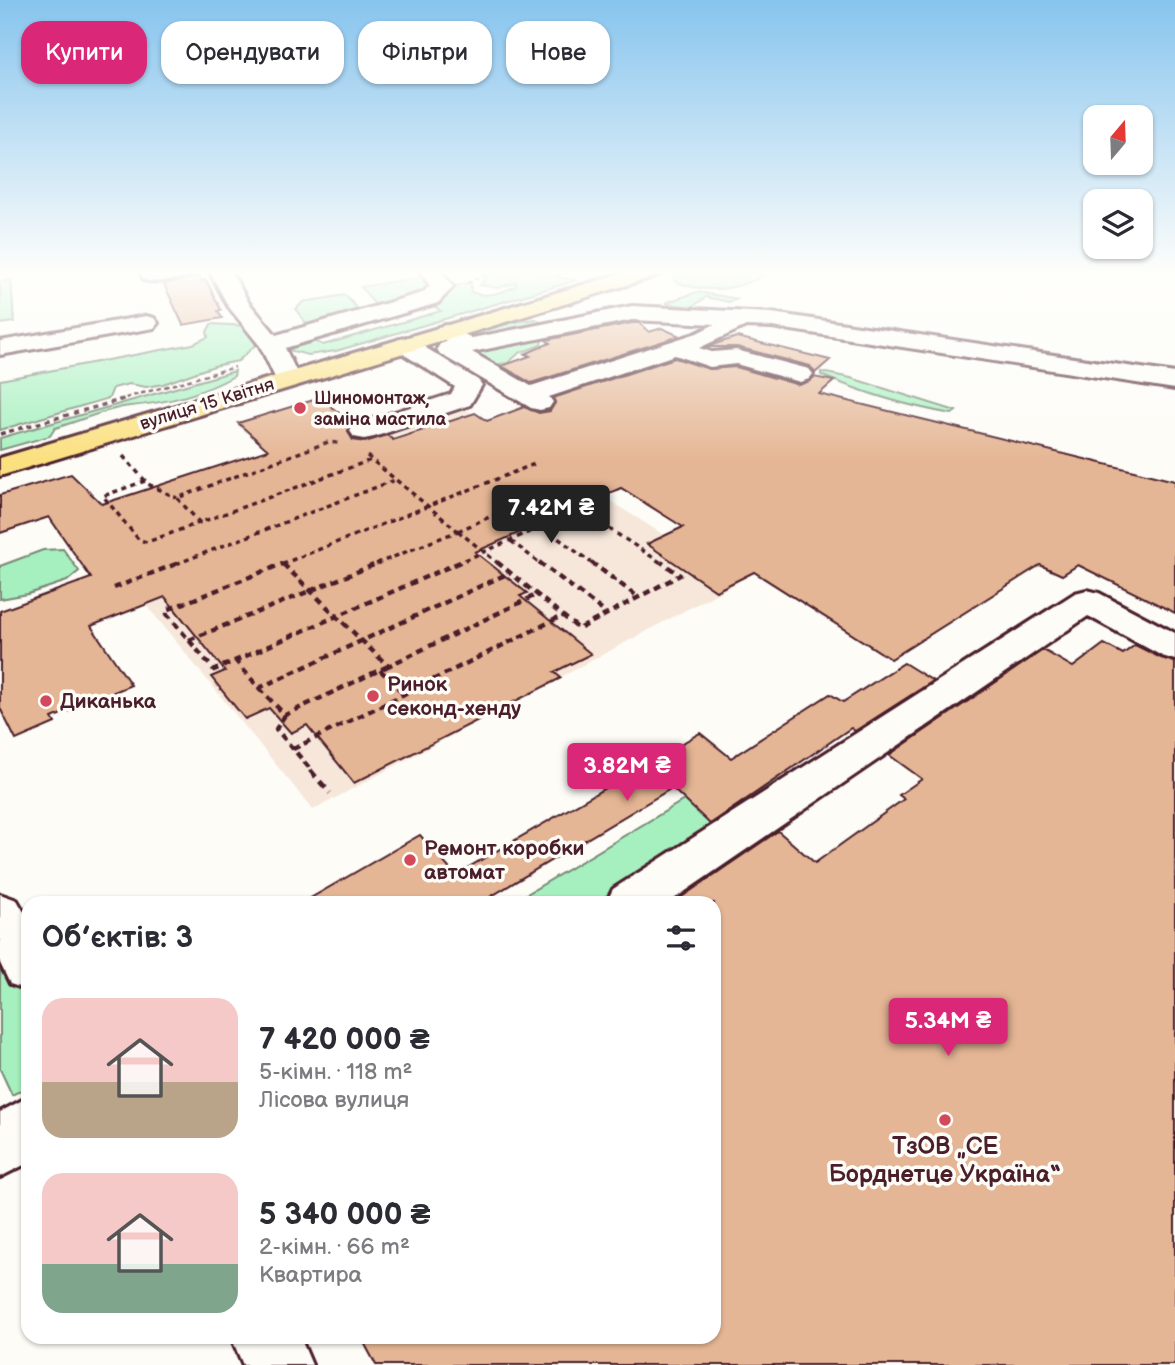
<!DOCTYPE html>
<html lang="uk">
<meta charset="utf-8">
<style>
:root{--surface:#fff;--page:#f7f7f7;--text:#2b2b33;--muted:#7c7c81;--accent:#db2777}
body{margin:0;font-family:"Balsamiq Sans",sans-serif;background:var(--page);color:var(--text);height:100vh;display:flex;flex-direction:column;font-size:26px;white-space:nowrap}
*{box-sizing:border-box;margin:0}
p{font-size:23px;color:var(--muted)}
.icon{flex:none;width:38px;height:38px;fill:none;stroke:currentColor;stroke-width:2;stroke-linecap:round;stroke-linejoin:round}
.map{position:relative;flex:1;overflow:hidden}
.side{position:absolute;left:21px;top:896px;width:700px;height:448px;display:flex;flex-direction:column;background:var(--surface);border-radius:21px;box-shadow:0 2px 5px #0004}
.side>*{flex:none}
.banner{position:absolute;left:21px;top:21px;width:700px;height:63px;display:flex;gap:14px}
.needle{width:46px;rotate:19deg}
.fabs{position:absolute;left:1083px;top:105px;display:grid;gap:14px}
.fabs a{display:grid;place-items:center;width:70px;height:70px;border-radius:14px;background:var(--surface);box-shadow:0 2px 5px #0004;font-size:35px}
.price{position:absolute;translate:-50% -60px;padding:0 16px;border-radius:7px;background:var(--accent);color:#fff;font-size:23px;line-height:46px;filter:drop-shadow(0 2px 4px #0008)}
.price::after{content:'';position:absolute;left:50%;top:42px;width:21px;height:16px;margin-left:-10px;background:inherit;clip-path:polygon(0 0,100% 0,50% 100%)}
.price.current{background:#222;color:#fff}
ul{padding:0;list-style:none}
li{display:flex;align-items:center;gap:21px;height:175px;padding:0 21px}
li span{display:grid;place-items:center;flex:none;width:196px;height:140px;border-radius:21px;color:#555}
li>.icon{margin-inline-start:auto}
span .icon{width:84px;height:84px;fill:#fffc;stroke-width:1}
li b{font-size:30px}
h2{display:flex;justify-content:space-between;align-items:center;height:84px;padding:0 21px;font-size:30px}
.tag{padding:0 24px;border-radius:21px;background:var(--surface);box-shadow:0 2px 5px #0004;font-size:24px;line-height:63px}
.tag.current{background:var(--accent);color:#fff}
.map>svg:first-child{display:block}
</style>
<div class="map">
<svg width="1175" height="1365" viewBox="0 0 1175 1365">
<rect width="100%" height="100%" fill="#fdfcf7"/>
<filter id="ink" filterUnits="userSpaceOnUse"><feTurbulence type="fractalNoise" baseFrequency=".0143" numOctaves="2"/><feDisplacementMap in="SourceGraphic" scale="14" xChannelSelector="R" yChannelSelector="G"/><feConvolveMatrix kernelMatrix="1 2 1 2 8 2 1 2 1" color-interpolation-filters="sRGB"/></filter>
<g filter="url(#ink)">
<path fill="#f6e7da" d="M443,395l295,187 -425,228 -235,-289z"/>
<path fill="#a6f0bf" stroke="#788875" stroke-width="2" d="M497,270h71l-11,7 20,3 -241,71 -28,4 -23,-6 1,-4 26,-5 11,5 118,-34 -13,-9 20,-14 23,-6v10c15,6 30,1 45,-6l1,-4 -19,6 -18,-3 9,-11z
M688,270h86c-32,19 -64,26 -99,11l-1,-6z
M422,277l7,6 -3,6 -50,17 -15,-19z
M11,280l3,42 -14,2v-42z
M697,292l41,7 -9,3 -23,-5 -14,10 -27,-4z
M345,295l14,15 -52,15 -11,-16 7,-7z
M536,319l9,6 -4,20 -22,8 -11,10 -29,4 -15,-31 51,-14z
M211,324l37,2 14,13 -24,22 -24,5 -51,18 -17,3 -17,-3 -16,4 -4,10 -109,32v-50l193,-36 15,-7 -1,-5z
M235,371l-1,5c-34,19 -67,27 -104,30 -22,2 -53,16 -75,22l-5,8 -50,14v-12z
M821,372l30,6 105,33 -4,3c-46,-8 -88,-21 -131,-39z
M63,549l16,22 -12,10 -39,13 -28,5v-33l43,-16z
M751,760l30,22 -186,121h-83z
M0,919l28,14v154l-16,8 -12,-26z"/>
<path fill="#e5b695" stroke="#4a1f2b" stroke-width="2" d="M199,276l3,5 4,-1 15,30 -3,1 4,7 -39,7 -19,-41z
M632,323h7l10,9 13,-4 18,8 -149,47 -29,-17 28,-10 -5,-2 25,-11 -4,-3z
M737,337l93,23 -15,13 -5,-7 -73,-19h-31z
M675,358l34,11 27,-2 63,18 11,-4 4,-4 20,4 -15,13 356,87v132l-97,-48 -16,10 -22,-10 -149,94 -137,-87 -38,19 -69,-47 36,-17 -62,-39 -146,64 52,41 -7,3 71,58 -37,18 7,6 -207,105 -47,-58 -16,8 -22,-25 -24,11 -34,-42 14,-6 -60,-74 -74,29 40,59 -79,33 3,5 -39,17 -16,-32v-97l91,-33 -42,-61 -49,16v-38l71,-21 31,30 166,-54 -30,-27 82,-25 32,25 -4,9 5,8 12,2 22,-7 6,5 82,-27 12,8 37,-14 15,6 11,-2 5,-8 -2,-5z
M1104,644l19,10 12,-9 26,13 14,4v703h-799l-15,-28h353v-434h-41l105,-72 37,32 89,-64 -5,-4 23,-16 -33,-24 154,-105 30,17z
M904,663l29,18 -78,50 -4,-3 -141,96 -38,-36 -192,115h-178l118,-68 35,40 245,-142 31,25 99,-64 13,8z"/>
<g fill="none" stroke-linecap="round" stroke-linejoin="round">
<g stroke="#4a1f2b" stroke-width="6">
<path id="minor" d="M139,270h62l-3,4c-16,4 -38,10 -54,6z
M209,270h21l19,33 27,32 146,-42 8,-7 -11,-16h21l13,17 -15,16 -153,45 15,31 -4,5 -9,3 -9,-3 -18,-38 -32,-40z
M632,306l140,7 403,60v16l-403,-62 -26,-1 -47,22 13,4 24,-2 73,19 4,5 -4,5 -9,3 -64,-18 -26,3 -35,-12 -126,42 4,5 -4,6 -9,2 -9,-2 -91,-54 -3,-5 3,-5 6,-2 -12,-10 4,-5 8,-2 26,13zM632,320l83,4 -18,9 -166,53 -59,-34z
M146,316l8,2 4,5 -4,5 -154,27v-14z
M405,338l8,2 65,40 4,5 -12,20 -96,32 -10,2 -10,-2 -4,-6 4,-6 97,-31 4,-7 -58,-37 -4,-5 4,-5z
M1087,590l12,3 76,40v27l-13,-4 -74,-40 -420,287h-62l7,-14 462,-296z
M0,894l17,6 11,19v71l-18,-6 -10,-21z
M28,1097v66l-28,14v-65z
M231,1337h69l12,28h-69z"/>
</g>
<g stroke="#4a1f2b" stroke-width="6">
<path id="highway" d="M633,270h33l-3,4 -663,202v-18z"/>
</g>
<path stroke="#4a1f2b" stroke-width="2.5" stroke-dasharray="4.5 3.5" stroke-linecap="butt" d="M467,283l29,-13
M118,400l117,-33"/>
<path stroke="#4a1f2b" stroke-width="3.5" stroke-dasharray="5 4.5" stroke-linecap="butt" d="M0,434l124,-35
M123,456l25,28 29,14
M367,456l91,75
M145,481l-42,15 36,44 8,2 224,-82
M200,523l-23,-25 151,-56 10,1
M543,527l50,37
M458,531l41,33
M458,531l92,-41 113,74
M511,541l30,23
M176,564l219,-84
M282,564l255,-101
M376,564l82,-33
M456,564l124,-54"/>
<path stroke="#4a1f2b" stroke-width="4.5" stroke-dasharray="7 5" stroke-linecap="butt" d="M287,562l-120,48v4l47,56 246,-108
M497,562l82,67 101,-54 -19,-13
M539,562l68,52
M591,562l47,35
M283,564l105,102 148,-71
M114,588l67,-26
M189,640l192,-78
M235,660l24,28 250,-115
M380,670l23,23
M259,688l26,27 103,-49
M285,715l-9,14 36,42
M293,749l269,-133"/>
<path stroke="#4a1f2b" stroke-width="5" stroke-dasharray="9 6" stroke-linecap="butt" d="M310,770l20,23"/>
<use href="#minor" fill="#fdfcf7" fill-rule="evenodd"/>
<use href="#highway" fill="#fbe080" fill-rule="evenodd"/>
</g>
</g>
<linearGradient id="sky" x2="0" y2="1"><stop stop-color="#87c4ee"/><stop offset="0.59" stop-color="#fefefb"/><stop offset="1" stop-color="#fefefb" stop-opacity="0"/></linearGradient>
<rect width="1175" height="461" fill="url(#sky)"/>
<g fill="#d1495b" stroke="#fdfcf7" stroke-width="2.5">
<circle cx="300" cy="408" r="7"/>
<circle cx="373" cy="696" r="7"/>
<circle cx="46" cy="701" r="7"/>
<circle cx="410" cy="860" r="7"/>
<circle cx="945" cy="1120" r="7"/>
</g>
<g text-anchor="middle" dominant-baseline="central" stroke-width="7" stroke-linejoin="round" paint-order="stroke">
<g font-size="18" font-weight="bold" fill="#4a1f2b" stroke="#fdfcf7" text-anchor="start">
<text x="314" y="398">Шиномонтаж,<tspan x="314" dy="21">заміна мастила</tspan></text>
</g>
<g font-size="18" fill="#4a1f2b" stroke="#fdfcf7">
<text transform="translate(207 404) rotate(-17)">вулиця 15 Квітня</text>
</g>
<g font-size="21" font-weight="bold" fill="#4a1f2b" stroke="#fdfcf7" text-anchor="start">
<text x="387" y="684">Ринок<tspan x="387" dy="24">секонд-хенду</tspan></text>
<text x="60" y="701">Диканька</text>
<text x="424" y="848">Ремонт коробки<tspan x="424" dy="24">автомат</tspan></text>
</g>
<g font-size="24" font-weight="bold" fill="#4a1f2b" stroke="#fdfcf7">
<text x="945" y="1146">ТзОВ „СЕ<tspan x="945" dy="28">Борднетце Україна“</tspan></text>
</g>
</g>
</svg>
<div class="fabs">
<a><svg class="needle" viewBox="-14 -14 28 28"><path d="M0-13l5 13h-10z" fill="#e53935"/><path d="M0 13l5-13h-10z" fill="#7c7c81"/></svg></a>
<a><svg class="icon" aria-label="layers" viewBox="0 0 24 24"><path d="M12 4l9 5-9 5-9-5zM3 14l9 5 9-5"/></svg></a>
</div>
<b class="price current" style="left:551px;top:545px">7.42M ₴</b>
<b class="price" style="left:627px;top:803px">3.82M ₴</b>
<b class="price" style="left:948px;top:1058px">5.34M ₴</b>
<div class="banner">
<a class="tag current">Купити</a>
<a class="tag">Орендувати</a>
<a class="tag">Фільтри</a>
<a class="tag">Нове</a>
</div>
<section class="side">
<h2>Об’єктів: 3<svg class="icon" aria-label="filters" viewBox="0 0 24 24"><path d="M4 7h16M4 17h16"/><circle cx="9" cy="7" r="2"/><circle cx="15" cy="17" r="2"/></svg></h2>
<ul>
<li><span style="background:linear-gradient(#f6c9c9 60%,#b9a48a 0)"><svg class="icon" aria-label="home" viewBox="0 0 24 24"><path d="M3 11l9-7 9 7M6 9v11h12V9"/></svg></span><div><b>7 420 000 ₴</b><p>5-кімн. · 118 m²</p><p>Лісова вулиця</p></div></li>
<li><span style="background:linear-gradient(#f6c9c9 65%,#7fa58c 0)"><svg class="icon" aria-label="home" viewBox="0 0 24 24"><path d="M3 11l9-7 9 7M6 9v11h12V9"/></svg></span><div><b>5 340 000 ₴</b><p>2-кімн. · 66 m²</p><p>Квартира</p></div></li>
</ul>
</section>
</div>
